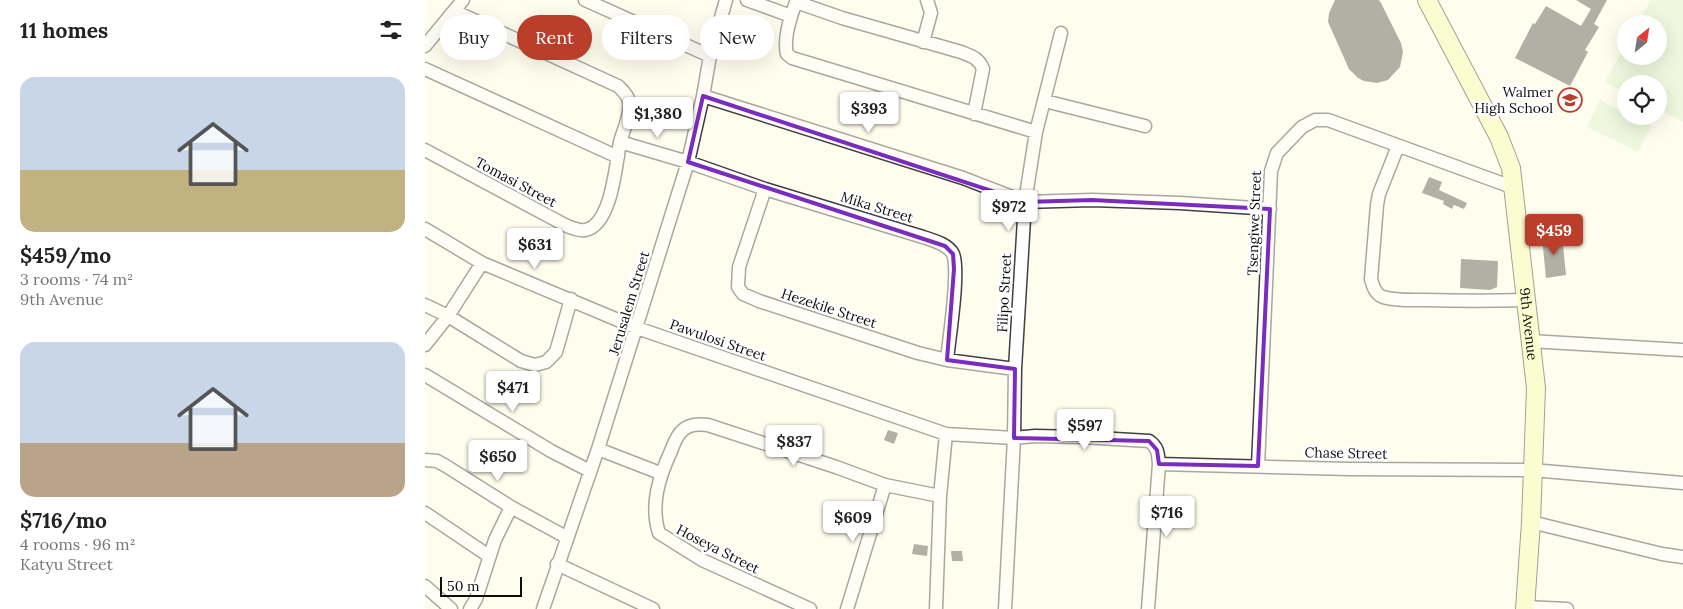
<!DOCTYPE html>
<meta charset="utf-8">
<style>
:root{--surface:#fff;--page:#f6f6f6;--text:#222;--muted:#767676;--accent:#ba3e29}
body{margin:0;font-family:Lora,serif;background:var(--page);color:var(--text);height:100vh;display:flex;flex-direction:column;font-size:19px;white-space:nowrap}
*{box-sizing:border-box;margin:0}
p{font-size:16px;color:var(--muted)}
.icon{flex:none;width:28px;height:28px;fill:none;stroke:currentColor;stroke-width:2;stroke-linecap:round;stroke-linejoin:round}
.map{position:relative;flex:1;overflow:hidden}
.details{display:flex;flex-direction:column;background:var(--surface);width:425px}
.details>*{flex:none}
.top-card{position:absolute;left:15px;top:15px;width:475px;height:45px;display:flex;gap:10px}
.needle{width:32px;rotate:30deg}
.tools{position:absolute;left:1192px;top:15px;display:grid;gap:10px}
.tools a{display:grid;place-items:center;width:50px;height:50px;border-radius:50%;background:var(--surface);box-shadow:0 5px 20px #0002;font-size:25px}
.scale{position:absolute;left:15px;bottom:12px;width:82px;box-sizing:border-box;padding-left:5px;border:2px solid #0d0d0d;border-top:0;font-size:14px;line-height:18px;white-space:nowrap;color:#0d0d0d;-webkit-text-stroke:4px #fff;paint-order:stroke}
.price{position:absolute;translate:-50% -42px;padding:0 11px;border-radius:5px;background:#fff;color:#222;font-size:16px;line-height:32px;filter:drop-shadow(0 1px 2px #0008)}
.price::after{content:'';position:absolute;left:50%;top:30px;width:15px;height:11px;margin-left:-8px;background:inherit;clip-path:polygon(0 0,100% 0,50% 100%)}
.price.current{background:var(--accent);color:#fff}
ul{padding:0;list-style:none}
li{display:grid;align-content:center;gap:10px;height:265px;padding:0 20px}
li span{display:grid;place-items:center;height:155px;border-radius:15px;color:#555}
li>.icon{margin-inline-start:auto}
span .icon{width:90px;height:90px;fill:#fffc;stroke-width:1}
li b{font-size:21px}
h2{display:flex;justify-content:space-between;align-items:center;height:60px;padding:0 20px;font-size:21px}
.chip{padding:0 18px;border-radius:22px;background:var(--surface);box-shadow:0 5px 20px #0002;font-size:18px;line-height:45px}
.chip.current{background:var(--accent);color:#fff}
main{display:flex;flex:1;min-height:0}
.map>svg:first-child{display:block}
</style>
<main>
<section class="details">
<h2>11 homes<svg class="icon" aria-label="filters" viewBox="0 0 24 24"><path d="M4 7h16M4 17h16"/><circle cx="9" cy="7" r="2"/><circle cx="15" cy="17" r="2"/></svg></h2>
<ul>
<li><span style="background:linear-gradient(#c9d6e8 60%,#c2b280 0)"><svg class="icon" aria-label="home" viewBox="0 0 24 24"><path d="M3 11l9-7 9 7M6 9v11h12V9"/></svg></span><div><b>$459/mo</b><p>3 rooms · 74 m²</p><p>9th Avenue</p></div></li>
<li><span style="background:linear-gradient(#c9d6e8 65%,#b9a48a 0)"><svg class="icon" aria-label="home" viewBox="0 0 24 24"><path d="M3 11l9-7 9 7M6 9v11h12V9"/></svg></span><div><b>$716/mo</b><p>4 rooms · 96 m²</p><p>Katyu Street</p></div></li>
</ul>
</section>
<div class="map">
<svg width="1258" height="609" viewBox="0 0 1258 609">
<rect width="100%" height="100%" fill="#fffeee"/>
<path fill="#dbefca" d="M1226,0h32v122l-24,-12v-26h-33v9l-21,-11 21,-38v12h33v-32h-22z
M1175,100l26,14v2h5l20,10 -13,26 -51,-25z"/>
<path fill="#56514a" d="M910,0h44l2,3 20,40 2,9 -3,15 -12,13 -11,3 -13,-2 -6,-3 -9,-9 -21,-47 1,-9z
M1151,0h31l-13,24 5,3 -14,23 3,2 -18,34 -55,-28 18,-35 2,1 11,-18 35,20 10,-17z
M1004,177l13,5 -3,8 28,13 -3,6 -10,-4 -2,4 -9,-5 1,-3 -22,-8z
M1137,235l4,40 -20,3 -4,-41z
M1036,259l37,2 -1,26 -7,3 -30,-2z
M463,430l10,3 -4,11 -10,-4z
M489,544l14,2 -1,10 -15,-2z
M526,551h11l1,10h-11z"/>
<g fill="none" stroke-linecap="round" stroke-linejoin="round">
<g stroke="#404040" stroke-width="15">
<path id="street" d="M160,0l125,56
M322,0l44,16
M372,0c-6,14 -14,39 -10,54l5,4 244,74
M371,2l46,16 119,34c10,4 18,6 22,17l-9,45
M498,42l8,-29 -4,-13
M0,46l38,-46
M0,69l193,88
M278,96l260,82 62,24 67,-2 88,3 90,6
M620,101l100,25
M195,142l68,20 77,27 158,48c9,3 25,7 30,17 7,17 -4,85 -6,106
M973,146l-19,48 -2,11 -6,74c2,7 4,15 12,18 13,4 29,3 42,3 34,1 67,1 100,0
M0,150l142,76c5,2 12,5 18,4 27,-5 31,-67 35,-88 3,-12 12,-29 9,-41 -2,-7 -7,-11 -11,-15l-164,-75
M340,189l-26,78 -1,20 5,7 16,7 159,52 29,7 68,9
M0,229l57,34 155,65 309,106 68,4 21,-2 46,1 68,4c9,6 9,13 10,23l-11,145
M0,305l23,11 73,45 14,4 11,-3 10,-10 15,-53
M1105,341l153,9
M0,345l23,-29 34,-53
M0,375l126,76 39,20
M173,449l62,24
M0,460l12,1 9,5 65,41 55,30
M734,464l191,5 182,1 151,13
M833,466l13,-295 6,-18 25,-26 13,-7h13l184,67
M0,513l64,43
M1106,522l131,32 21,3
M132,564l96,45
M0,586l26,23
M1100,607l42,2
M45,609l6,-10 19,-59 16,-33
M118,609l55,-160 90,-287 15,-66 7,-40 16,-56
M385,609l-108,-49 -43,-27c-9,-28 0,-56 12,-82 3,-7 5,-15 11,-20 6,-7 17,-7 26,-6l128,42 49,18 55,11
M422,609l38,-124
M511,609l4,-113 6,-62
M580,609l9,-171 1,-69 10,-167 11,-70 25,-99"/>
</g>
<g stroke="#2f2f2f" stroke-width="20">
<g id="secondary">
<path id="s1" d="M1002,0l72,137 12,31 25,220 -5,134 -6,87"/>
</g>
</g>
<use href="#street" stroke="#fff" stroke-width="12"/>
<use href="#secondary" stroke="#f6fdab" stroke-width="18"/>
</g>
<path d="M0 0H1258V609H0ZM278,96l322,106 67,-2 178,9 -12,257 -99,-2 -2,-14 -8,-9 -135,-3 1,-69 -68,-9 7,-91 -1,-15 -8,-8 -257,-84z" fill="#fffeee" fill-opacity=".55" fill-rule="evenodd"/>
<path fill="none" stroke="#7b2cbf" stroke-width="4" stroke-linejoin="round" d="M278,96l322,106 67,-2 178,9 -12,257 -99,-2 -2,-14 -8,-9 -135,-3 1,-69 -68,-9 7,-91 -1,-15 -8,-8 -257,-84z"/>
<defs>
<g id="school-ring" transform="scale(1.25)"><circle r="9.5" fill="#fff" stroke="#ba3e29" stroke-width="1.5"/><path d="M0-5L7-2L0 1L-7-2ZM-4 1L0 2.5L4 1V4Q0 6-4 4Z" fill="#ba3e29"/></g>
</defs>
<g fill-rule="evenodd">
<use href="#school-ring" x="1145" y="100"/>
</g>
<g text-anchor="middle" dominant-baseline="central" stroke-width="5" stroke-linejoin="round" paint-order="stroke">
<g font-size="14" fill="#0d0d0d" stroke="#fff" text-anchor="end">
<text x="1128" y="92">Walmer<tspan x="1128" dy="16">High School</tspan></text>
</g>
<g font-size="14" fill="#0d0d0d" stroke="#fff">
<text transform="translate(91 182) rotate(28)">Tomasi Street</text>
<text transform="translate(452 207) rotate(17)">Mika Street</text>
<text transform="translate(829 223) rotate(-88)">Tsengiwe Street</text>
<text transform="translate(579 293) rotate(-87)">Filipo Street</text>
<text transform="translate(204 303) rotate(-73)">Jerusalem Street</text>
<text transform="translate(404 308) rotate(18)">Hezekile Street</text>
<text stroke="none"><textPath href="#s1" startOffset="345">9th Avenue</textPath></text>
<text transform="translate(293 340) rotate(19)">Pawulosi Street</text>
<text transform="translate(921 453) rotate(1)">Chase Street</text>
<text transform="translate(293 549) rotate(27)">Hoseya Street</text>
</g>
</g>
</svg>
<div class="tools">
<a><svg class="needle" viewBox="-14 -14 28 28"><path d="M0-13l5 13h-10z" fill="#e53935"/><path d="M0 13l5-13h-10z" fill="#767676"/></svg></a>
<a><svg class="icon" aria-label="locate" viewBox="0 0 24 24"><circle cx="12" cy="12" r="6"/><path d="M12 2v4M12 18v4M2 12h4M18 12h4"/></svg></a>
</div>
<div class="scale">50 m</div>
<b class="price" style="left:444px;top:134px">$393</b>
<b class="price" style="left:233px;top:139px">$1,380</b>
<b class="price" style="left:584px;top:232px">$972</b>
<b class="price current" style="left:1129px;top:256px">$459</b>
<b class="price" style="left:110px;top:270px">$631</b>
<b class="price" style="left:88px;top:413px">$471</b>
<b class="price" style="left:660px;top:451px">$597</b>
<b class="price" style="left:369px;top:467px">$837</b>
<b class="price" style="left:73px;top:482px">$650</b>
<b class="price" style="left:742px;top:538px">$716</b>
<b class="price" style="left:428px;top:543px">$609</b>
<div class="top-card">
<a class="chip">Buy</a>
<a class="chip current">Rent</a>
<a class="chip">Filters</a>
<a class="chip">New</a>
</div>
</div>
</main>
